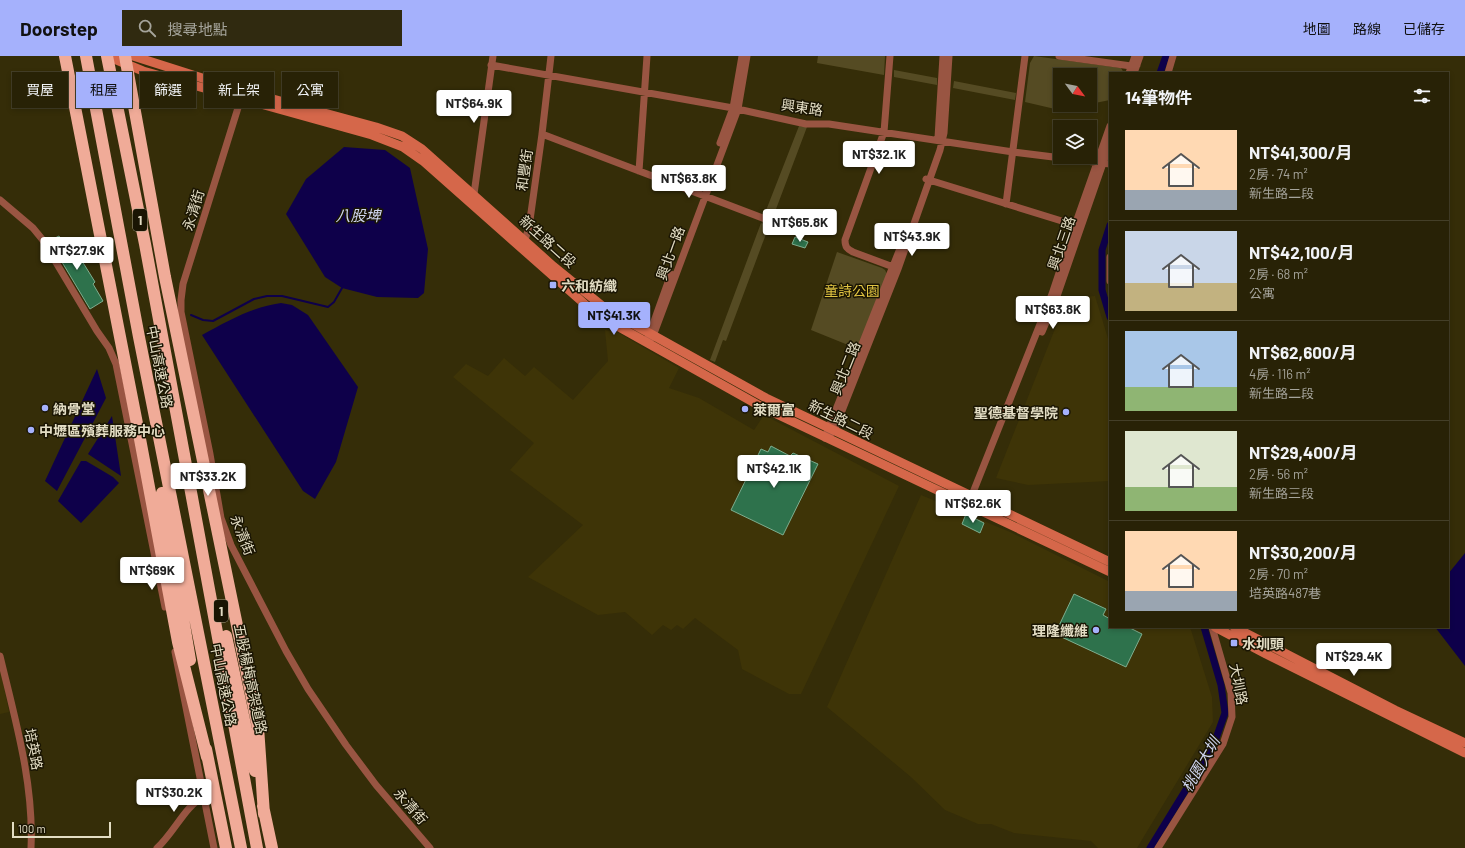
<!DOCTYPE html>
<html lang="zh-TW">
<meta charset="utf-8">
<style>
:root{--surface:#282206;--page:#302a10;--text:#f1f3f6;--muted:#a5a49b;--line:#443f28;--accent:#a5b1fc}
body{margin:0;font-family:Barlow,"Noto Sans TC",sans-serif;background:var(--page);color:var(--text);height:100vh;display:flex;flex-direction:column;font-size:15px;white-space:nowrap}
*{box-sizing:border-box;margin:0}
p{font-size:13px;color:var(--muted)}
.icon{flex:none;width:22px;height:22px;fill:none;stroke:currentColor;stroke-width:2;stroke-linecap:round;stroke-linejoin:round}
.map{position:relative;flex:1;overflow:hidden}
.sheet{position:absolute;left:1109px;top:16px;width:340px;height:556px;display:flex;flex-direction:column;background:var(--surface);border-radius:0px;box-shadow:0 2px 6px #0003,0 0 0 1px var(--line)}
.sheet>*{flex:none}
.top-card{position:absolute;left:12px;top:16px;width:380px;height:36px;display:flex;gap:8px}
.needle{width:26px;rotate:122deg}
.tools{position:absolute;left:1053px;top:12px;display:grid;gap:8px}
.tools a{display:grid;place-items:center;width:44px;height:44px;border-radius:0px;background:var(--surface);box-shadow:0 2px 6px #0003,0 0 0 1px var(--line);font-size:20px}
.scale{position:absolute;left:12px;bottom:10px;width:99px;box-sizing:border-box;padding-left:4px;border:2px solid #e3ddc4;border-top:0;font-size:11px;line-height:14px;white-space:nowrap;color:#e3ddc4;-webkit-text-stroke:3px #1a1503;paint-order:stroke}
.price{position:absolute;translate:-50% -34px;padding:0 9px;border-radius:4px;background:#fff;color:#222;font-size:13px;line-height:26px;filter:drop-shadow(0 1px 2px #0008)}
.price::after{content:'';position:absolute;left:50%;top:24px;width:12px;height:9px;margin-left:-6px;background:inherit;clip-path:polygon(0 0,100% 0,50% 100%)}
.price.on{background:var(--accent);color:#111}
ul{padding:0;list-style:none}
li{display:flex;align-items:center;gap:12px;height:100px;padding:0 16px}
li+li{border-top:1px solid var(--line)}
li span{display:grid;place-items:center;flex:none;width:112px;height:80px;border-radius:0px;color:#555}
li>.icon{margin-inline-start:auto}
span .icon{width:48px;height:48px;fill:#fffc;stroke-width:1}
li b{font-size:17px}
h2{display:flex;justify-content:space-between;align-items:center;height:48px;padding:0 16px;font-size:17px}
.tag{padding:0 14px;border-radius:0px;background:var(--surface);box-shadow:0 2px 6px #0003,0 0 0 1px var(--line);font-size:14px;line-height:36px}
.tag.on{background:var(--accent);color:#111}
header{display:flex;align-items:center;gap:24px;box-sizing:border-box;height:56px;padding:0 20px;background:var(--accent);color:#111}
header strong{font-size:19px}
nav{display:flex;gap:22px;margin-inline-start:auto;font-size:14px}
.search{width:280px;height:36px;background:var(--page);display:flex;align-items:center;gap:10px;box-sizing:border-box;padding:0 14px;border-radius:0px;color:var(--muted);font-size:15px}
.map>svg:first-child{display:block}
</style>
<header>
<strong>Doorstep</strong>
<div class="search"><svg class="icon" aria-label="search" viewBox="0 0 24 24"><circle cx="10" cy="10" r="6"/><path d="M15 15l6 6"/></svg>搜尋地點</div>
<nav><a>地圖</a><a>路線</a><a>已儲存</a></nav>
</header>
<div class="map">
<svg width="1465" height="792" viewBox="0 0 1465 792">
<rect width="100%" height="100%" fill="#352d08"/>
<path fill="#3e3407" d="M1095,240l15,49v136l-82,4 -32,-7 64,-162 9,-17z
M605,274l12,2 62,36 -10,20 30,10 55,32 10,-15 135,71 -98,208h-12l-47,-25 -4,-19 -43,-32 -12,11 -6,-4 -6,5 -8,-5 -11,10 -27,-23 -27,3 -70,-38 55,-52 -73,-55 24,-27 -81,-66 13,-13 22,12 16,-18 21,18 9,-9 39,33 35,-39z
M921,439l89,37 100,50v45h79l2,3 21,67 1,25 -76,126h-39l-7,-7 -77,-8 -23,-9h-13l-33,-14 -34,-33 -84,-70z
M0,612l9,44 -9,2z"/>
<path fill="#554b23" d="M818,0h67l-1,19 -67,-12z
M1034,0l87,12 3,5h-14v27l-20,4v-29h-30v30h27l-21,5 -11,-1 -30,-7 5,-39z
M894,14l43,8v7l-43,-8z
M954,25l62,12 -1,7 -62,-12z
M799,70l8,1 -34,90 -8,-4z
M761,167l8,3 -43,115 -3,-1 -8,22 -5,-2z
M837,196l45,16 3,2 2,4 -29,75 -47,-19z"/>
<path fill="#0e004a" d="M344,91l41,3 25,18 18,81 -4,44 -6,5 -41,-1 -35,-9 -17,-11 -39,-63 20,-35z
M281,247l11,2 16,10 50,72 -22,75 -21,37 -12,-8 -101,-156c26,-14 50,-28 79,-32z
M97,313l9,29 -49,93 -12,-10z
M112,360l9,60 -33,-22z
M81,405h5l27,16 6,6 -38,40 -23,-22z
M1465,497v113l-30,-39h13v-53z"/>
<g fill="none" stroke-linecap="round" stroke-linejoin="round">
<path stroke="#0e004a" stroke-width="2" d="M191,259l12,5 10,1 41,-22 13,-3h15l46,11 6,-5 8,-14"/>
<path stroke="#0e004a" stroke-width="7" d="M1160,17l6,-17
M1110,169l-8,25v40l8,27
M1150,792l64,-104 11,-31 -4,-28 -17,-58"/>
</g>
<path fill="#2e724c" stroke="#7eae8f" d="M59,180l2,3 16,10 6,9 -1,3 13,21 -2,2 10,17 -13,8 -40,-67 1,-2z
M795,181l13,5 -3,6 -13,-4z
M771,390l19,10 3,-3 25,11 -35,71 -52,-25 30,-61 7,3z
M966,458l18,9 -4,10 -18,-9z
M1074,538l32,15 -3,6 7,4v8h18l14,7 -16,33 -71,-33z"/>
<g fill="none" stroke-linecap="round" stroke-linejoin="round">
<path stroke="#995542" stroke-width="7" d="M890,0l-6,76 -39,108c0,7 2,9 8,12l43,16
M1059,0l72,10 6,-1
M491,9l242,43 73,16h23l184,28 97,12
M1129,17l6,-17
M1134,17l6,-17
M1168,17l5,-17
M242,39l-59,189 -2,16v12l29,142 11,64 10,27 55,106 22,38 38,56 30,40 54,63
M542,78l223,85
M938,82l5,-82
M720,87l13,-35 9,-52
M639,115l8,-115
M926,123l152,47
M474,138l19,-138
M0,144l33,28 9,11 55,92 12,17 7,16 49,243
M1006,148l19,-148
M525,184l4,-13 13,-93 9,-78
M1110,201v24
M1042,276l14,-33 54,-156
M648,282l23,-64
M648,286l5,-6 85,-227 9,-53
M827,376l74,-186
M825,382l9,-7 64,-162 42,-119 4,-17 5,-77
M970,444l82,-206 23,-69 35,-99
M175,596l39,196
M0,600c15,63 34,127 31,192
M157,792c17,-15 28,-42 46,-51
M1158,792l65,-104 9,-27 -1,-24 -19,-66"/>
<path stroke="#d5674a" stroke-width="9" d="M107,0l36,15 229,64 31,12 20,14 165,146 24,16 150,84 348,165
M133,0l110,35 133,36 26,9 20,13 131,117 53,43 160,89 344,164
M1215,571l51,27 199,99
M1234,571l161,83 70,33"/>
<path stroke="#f0ab98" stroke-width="12" d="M65,0l75,383 38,203 29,115
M86,0l53,281 102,511
M107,0l38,188 112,604
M128,17l37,204 93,450 6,87
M162,437l28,167
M226,580l29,135
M206,693l20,99
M263,750l9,42"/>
<path stroke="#f0ab98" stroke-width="12" d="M125,0l3,17"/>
</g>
<g fill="#a5b1fc" stroke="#1a1503" stroke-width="1.5">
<rect x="549" y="225" width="8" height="8" rx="2"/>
<circle cx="45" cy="352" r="4"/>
<circle cx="745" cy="353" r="4"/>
<circle cx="1066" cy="356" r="4"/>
<circle cx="31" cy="374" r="4"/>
<circle cx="1096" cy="574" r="4"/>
<rect x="1230" y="583" width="8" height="8" rx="2"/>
</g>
<g text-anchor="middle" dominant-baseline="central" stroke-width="3" stroke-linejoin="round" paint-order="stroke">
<g fill="#1a1503" stroke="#a7a18a" stroke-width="1">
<rect x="133" y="153" width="14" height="22" rx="3"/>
<rect x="214" y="544" width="14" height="22" rx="3"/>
</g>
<g font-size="13" font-weight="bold" fill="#e3ddc4">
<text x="140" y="164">1</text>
<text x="221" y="555">1</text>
</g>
<g font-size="14" fill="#e3ddc4" stroke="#1a1503">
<text transform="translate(802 51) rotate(8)">興東路</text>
<text transform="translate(524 114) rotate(-82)">和豐街</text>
<text transform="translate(193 154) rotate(-73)">永清街</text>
<text transform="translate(548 185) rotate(42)">新生路二段</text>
<text transform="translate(1061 187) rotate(-71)">興北三路</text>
<text transform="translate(670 197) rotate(-70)">興北一路</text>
<text transform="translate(160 311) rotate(79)">中山高速公路</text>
<text transform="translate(845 312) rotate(-68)">興北二路</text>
<text transform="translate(841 363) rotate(26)">新生路二段</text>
<text transform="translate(243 479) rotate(68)">永清街</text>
<text transform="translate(251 623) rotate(78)">五股楊梅高架道路</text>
<text transform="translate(1239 628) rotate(79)">大圳路</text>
<text transform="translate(224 629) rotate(79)">中山高速公路</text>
<text transform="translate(34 693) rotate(79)">培英路</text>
<text transform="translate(411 750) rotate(49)">永清街</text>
</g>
<g font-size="14" font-weight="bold" fill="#e3ddc4" stroke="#1a1503" text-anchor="start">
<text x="561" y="229">六和紡織</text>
<text x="53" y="352">納骨堂</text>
<text x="753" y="353">萊爾富</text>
<text x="1058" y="356" text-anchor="end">聖德基督學院</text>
<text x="39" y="374">中壢區殯葬服務中心</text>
<text x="1088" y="574" text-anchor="end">理隆纖維</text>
<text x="1242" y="587">水圳頭</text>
</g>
<g font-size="14" fill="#e1c442" stroke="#1a1503">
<text x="852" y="234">童詩公園</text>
</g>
<g font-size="15" font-style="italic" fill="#cfd5ef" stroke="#1a1503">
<text x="358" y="159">八股埤</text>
<text transform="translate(1200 708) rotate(-60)">桃園大圳</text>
</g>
</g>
</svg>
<div class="tools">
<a><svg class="needle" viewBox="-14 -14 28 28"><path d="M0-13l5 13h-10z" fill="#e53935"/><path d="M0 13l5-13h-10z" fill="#a5a49b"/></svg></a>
<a><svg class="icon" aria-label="layers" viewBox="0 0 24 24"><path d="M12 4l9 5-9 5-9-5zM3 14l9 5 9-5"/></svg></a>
</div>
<div class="scale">100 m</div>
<b class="price" style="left:474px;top:68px">NT$64.9K</b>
<b class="price" style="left:879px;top:119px">NT$32.1K</b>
<b class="price" style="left:689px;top:143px">NT$63.8K</b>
<b class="price" style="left:800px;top:187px">NT$65.8K</b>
<b class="price" style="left:912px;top:201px">NT$43.9K</b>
<b class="price" style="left:77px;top:215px">NT$27.9K</b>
<b class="price" style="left:1053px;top:274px">NT$63.8K</b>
<b class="price on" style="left:614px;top:280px">NT$41.3K</b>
<b class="price" style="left:774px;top:433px">NT$42.1K</b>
<b class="price" style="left:208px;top:441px">NT$33.2K</b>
<b class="price" style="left:973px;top:468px">NT$62.6K</b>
<b class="price" style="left:152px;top:535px">NT$69K</b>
<b class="price" style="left:1354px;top:621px">NT$29.4K</b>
<b class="price" style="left:174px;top:757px">NT$30.2K</b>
<div class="top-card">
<a class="tag">買屋</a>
<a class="tag on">租屋</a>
<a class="tag">篩選</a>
<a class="tag">新上架</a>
<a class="tag">公寓</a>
</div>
<section class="sheet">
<h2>14筆物件<svg class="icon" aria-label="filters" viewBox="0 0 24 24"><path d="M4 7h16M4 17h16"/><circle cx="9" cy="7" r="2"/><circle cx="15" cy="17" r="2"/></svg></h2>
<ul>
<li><span style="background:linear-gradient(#ffd9b3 75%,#9aa5b1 0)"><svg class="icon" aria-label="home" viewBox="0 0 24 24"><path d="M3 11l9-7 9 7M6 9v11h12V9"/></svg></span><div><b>NT$41,300/月</b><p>2房 · 74 m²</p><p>新生路二段</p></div></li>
<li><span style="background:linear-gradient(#c9d6e8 65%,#c2b280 0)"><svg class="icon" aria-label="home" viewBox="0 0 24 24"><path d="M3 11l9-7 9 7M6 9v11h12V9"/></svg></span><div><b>NT$42,100/月</b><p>2房 · 68 m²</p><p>公寓</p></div></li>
<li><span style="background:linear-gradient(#a9c7e8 70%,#8fb573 0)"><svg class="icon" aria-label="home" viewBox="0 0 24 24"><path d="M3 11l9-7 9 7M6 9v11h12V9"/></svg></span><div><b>NT$62,600/月</b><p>4房 · 116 m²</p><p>新生路二段</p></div></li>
<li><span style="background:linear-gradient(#dfe7d0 70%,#8fb573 0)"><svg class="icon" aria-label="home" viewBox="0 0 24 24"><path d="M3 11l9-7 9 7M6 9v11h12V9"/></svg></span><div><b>NT$29,400/月</b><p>2房 · 56 m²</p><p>新生路三段</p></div></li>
<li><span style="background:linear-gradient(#ffd9b3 75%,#9aa5b1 0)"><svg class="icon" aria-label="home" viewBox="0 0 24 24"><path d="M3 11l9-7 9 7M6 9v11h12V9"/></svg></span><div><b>NT$30,200/月</b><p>2房 · 70 m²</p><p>培英路487巷</p></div></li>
</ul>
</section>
</div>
